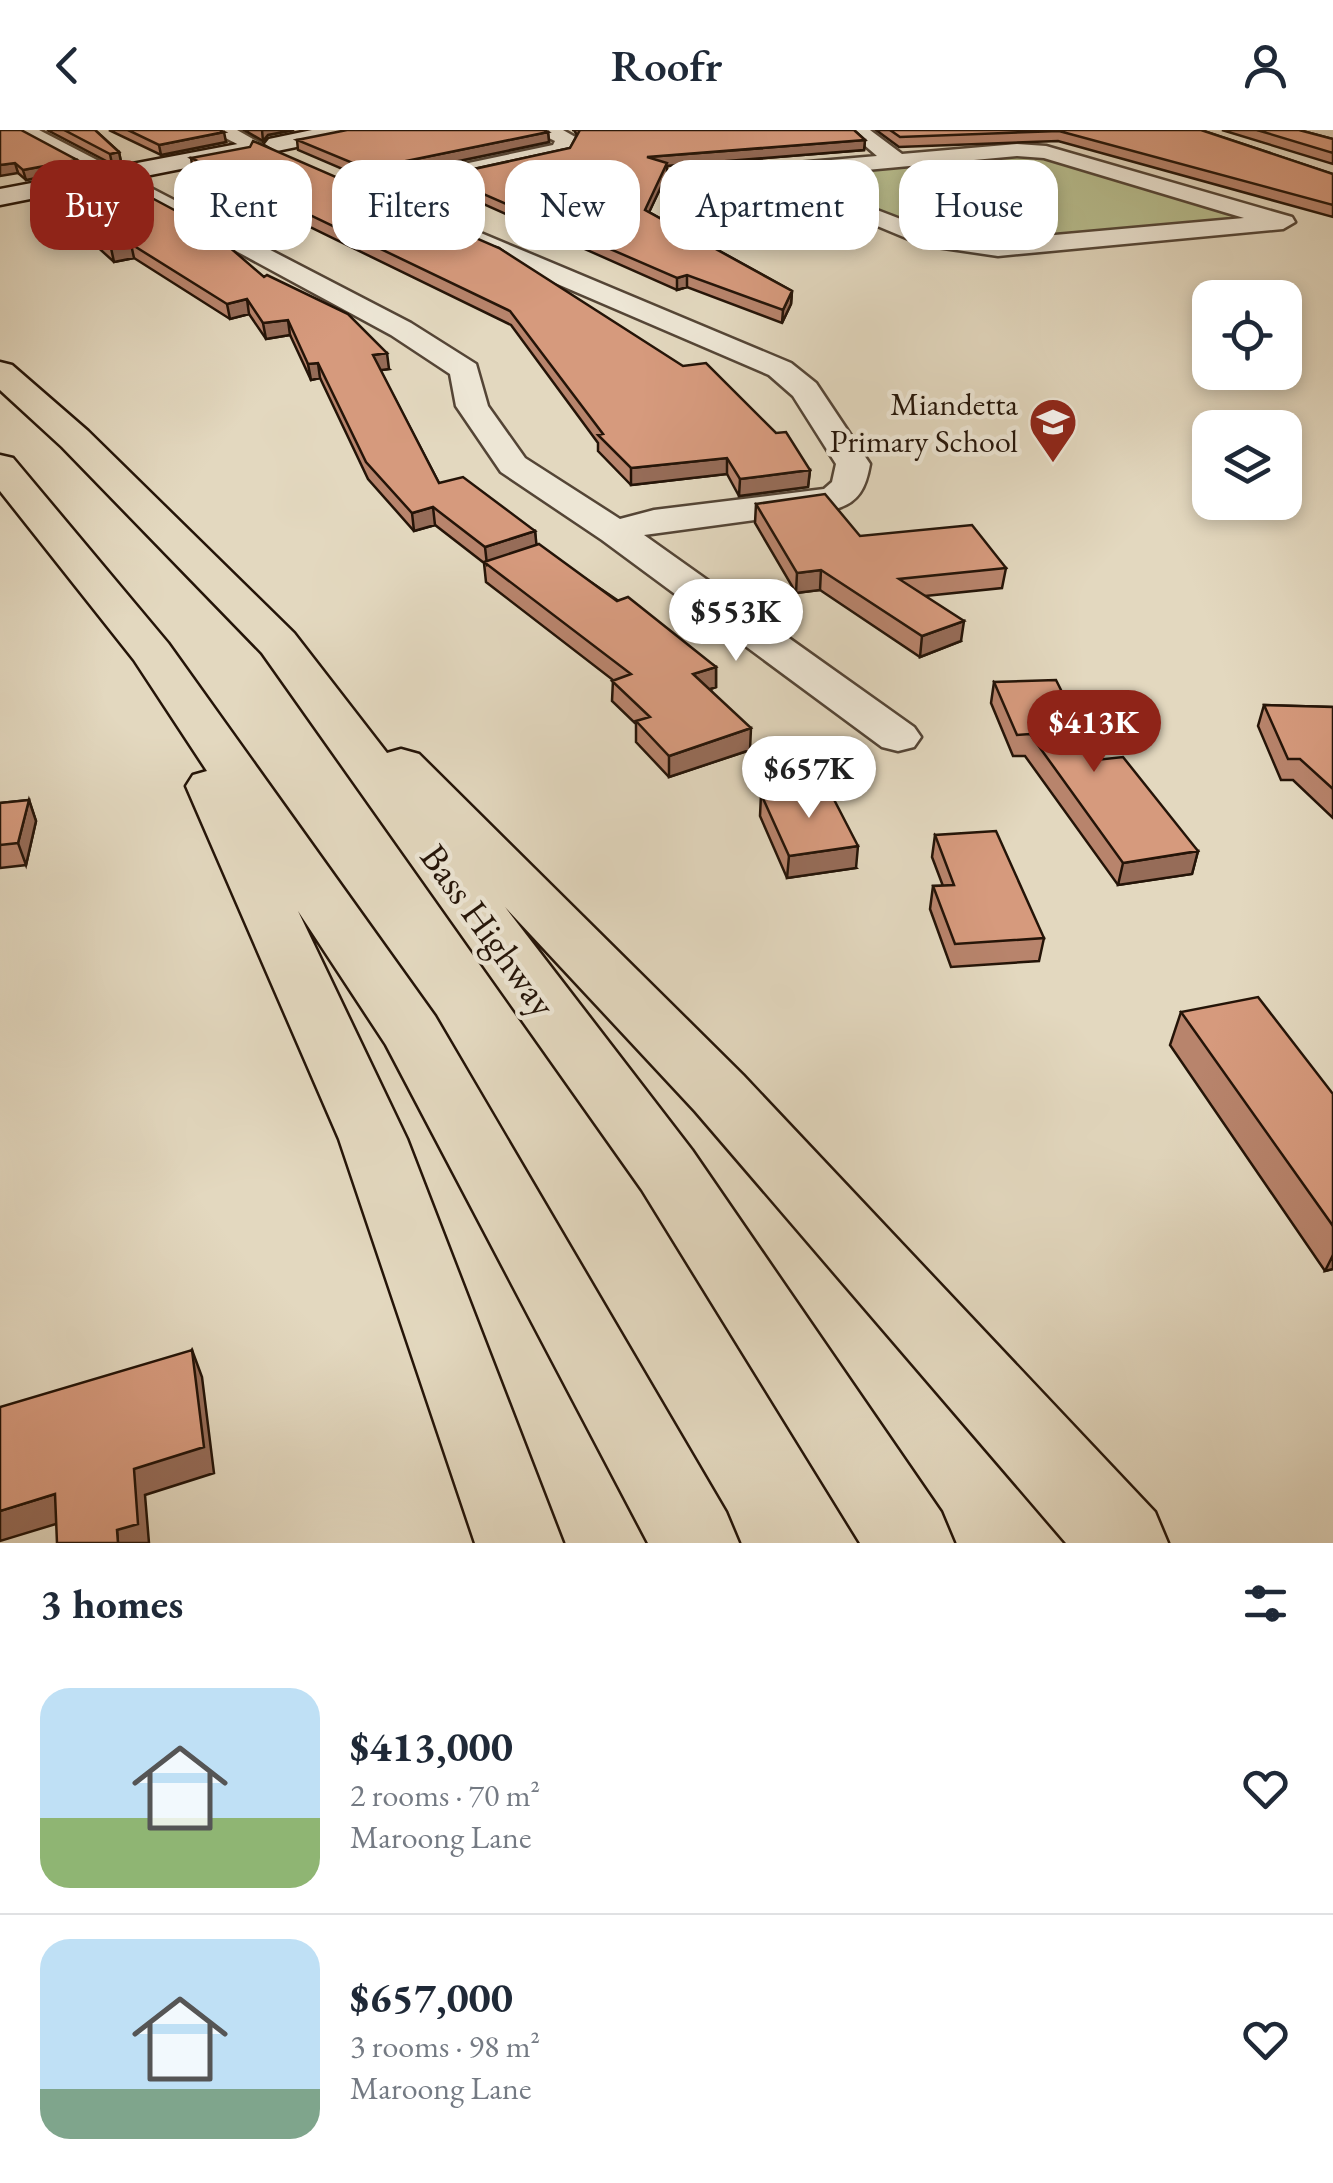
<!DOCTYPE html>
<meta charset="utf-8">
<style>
:root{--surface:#fff;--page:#f2f2f3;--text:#1f2937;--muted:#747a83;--line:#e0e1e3;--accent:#8f2418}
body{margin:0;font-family:"EB Garamond",serif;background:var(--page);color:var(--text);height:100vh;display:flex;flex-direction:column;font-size:38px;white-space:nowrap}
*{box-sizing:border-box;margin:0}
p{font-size:32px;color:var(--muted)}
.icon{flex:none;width:55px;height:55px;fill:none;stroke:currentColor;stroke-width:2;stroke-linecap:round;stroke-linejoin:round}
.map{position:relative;height:1413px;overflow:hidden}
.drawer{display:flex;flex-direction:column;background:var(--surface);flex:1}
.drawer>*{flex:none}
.top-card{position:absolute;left:30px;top:30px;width:1275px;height:90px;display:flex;gap:20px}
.controls{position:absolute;left:1192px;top:150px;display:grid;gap:20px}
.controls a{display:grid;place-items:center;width:110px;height:110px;border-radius:20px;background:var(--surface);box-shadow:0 5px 15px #0003;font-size:50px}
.price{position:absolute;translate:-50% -85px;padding:0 22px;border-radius:35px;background:#fff;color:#222;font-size:32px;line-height:65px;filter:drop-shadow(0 2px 5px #0008)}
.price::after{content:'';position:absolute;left:50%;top:60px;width:30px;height:22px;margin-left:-15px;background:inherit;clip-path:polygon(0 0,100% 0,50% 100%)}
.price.active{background:var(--accent);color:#fff}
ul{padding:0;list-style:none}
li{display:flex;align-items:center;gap:30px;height:250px;padding:0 40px}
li+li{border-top:2px solid var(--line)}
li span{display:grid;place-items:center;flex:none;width:280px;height:200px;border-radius:30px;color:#555}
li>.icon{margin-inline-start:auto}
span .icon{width:120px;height:120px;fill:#fffc;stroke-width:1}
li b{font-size:42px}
h2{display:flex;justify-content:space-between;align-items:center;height:120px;padding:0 40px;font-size:42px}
.pill{padding:0 35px;border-radius:30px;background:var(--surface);box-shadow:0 5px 15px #0003;font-size:35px;line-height:90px}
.pill.active{background:var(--accent);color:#fff}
header{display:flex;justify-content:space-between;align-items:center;height:130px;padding:0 40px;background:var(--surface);font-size:45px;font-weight:600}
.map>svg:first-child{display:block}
</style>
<header><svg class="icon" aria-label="back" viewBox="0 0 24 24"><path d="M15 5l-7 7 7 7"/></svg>Roofr<svg class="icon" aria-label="person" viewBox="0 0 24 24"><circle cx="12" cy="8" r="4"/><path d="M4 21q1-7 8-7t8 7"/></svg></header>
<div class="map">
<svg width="1333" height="1413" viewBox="0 0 1333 1413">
<rect width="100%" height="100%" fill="#e3d8bf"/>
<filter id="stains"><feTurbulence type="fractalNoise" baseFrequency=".002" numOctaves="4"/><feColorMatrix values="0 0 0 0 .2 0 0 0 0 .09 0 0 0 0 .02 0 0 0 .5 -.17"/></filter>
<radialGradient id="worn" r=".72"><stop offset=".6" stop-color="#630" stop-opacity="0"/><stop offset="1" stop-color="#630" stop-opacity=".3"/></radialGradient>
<path fill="#b8be8f" stroke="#6e694c" stroke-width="2.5" d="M1016,22l33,3 217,65 -268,25 -64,-8 -158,-63z"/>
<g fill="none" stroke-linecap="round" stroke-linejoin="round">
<g stroke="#544536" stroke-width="5">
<path id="street" d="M13,0h26l372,193 65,41 12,42 37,52 95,61 34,-9 170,-21 8,-7 4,-18 -43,-68 -24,-21 -330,-142 -3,-5 3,-5h18l334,140 25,20 54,81c-4,23 -11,39 -35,45l-191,26 270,192 7,10 -7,10 -16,4 -16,-4 -280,-207 -101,-68 -45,-66 -6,-32 -59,-39z
M210,0h27l23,13 -3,4h-14z
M533,0h30l14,8 -7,17 -8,1 -197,43 -12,-7 12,-7 188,-40 2,-4z
M847,0h23l32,24 115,-10 29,2 246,71 3,5 -12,7 -285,27 -75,-11 -173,-72 11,-7 116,-10zM1017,26l27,2 200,60 -246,22 -61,-7 -146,-56z"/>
</g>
<g stroke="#241408" stroke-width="5">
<path id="secondary" d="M312,0h45l-3,5 -77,16 -12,-7 4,-5z
M243,13l8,2v10l-251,50v-16z"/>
</g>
<g stroke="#241408" stroke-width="5">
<path id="highway" d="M0,232l12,3 76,66 206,202 93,120 14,-4 18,5 324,321 412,437 13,31h-102l-371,-432 -190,-204 187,243 249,362 13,31h-94l-218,-353 -380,-537 -200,-206 -62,-57z
M0,325l13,3 155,185 267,373 291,496 13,31h-91l-262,-498 -88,-134 109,228 156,404h-88l-136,-404 -153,-353 7,-11 14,-4 -73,-111 -134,-169z"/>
</g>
<use href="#street" fill="#ede6d5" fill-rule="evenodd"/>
<use href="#secondary" fill="#ede6d5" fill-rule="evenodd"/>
<use href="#highway" fill="#e3d8bf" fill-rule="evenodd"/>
</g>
<path fill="#b8846c" stroke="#241408" stroke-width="2.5" d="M0,0l77,30 2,10 -53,10 -8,-7z
M47,0h48l24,22 2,10 -9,2z
M109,0h111l6,12 -65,13z
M244,0h50l-26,5 -5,6z
M572,0h282l11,10 -1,10 -197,16v8l-18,38 143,79 -1,13 -9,19 -95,-36 -10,3 -234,-104 -1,-10 128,-28 7,-13 -3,-5z
M876,0h325l132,44v43l-275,-76 -159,6z
M1222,0h77l34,9v25z
M548,2l1,10 -181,38 -70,-30 -1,-10z
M191,28l308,90 311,222 -2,17 -69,9 -12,-22 -96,11 -33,-34v-8l-87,-118 -318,-155z
M43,57l221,90 125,92 -9,1 59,113 96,48 1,14 180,122v20l-6,2 40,61 -81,27 -33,-35v-18l-24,-23 1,-21 -127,-98 -2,-19 -49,-38 -21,6 -46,-52 -48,-101 -9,2 -21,-45 -24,4 -17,-25 -19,5 -96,-61 -20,4 -68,-62z
M756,374l104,32 146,32 -4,20 -77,8 36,45 -41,16 -100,-67 -24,3 -41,-70z
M994,552l102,78 102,91 -6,23 -74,11 -93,-129h-12l-22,-53z
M1264,575l69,2v111l-40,-38h-12l-23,-54z
M761,664l95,74 -69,10 -27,-62z
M29,670l7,21 -10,44 -26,3v-65z
M935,705l109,103 -5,23 -88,6 -21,-58 3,-23h10l-11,-29z
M1181,882l152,82v175l-8,2 -155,-226z"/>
<path fill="#966c58" stroke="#241408" stroke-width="2.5" d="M262,0h32l-26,5 -5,6z
M224,2l2,10 -65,13 -2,-10z
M548,2l1,10 -181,38 -1,-11z
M865,10l-1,10 -197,16v8l-22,47 2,-64z
M119,22l2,10 -9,2 -2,-10z
M77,30l2,10 -53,10 -3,-10z
M15,33l3,10 -18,3v-11z
M131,114l3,14 -20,4 -3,-14z
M687,145v12l-10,3v-12z
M792,161l-1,13 -9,19 1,-13z
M247,169l2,15 -19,5 -3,-15z
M288,190l2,15 -24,4 -3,-16z
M387,223l2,16 -14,2 -2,-16z
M318,233l2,15 -9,2 -3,-16z
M727,328v16l-96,11v-17z
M810,340l-2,17 -69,9 1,-17z
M433,377l2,18 -21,6 -2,-18z
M535,401l2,18 -50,16 -2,-18z
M821,440l-1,20 -24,3 1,-20z
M964,491l-3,20 -41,16 2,-21z
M716,537v20l-23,8v-21z
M751,598l-1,22 -81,27v-21z
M29,670l7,21 -10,44 -8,-22z
M858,716l-2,22 -69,10 2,-22z
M1198,721l-6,23 -74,11 5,-22z
M1333,1125v14l-8,2z
M192,1220l10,27 12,96 -69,22 4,48h-31l-1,-13 17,-61z
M55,1364l14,26 -69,21v-30z"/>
<path fill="#d69a7d" stroke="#241408" stroke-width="2.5" d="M0,0h21l56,30 -54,10 -8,-7 -15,2z
M64,0h31l24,22 -9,2z
M128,0h91l5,2 -65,13z
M347,0h197l4,2 -181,37 -70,-29z
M580,0h274l11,10 -218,17 20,6 -22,47 147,81 -9,19 -96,-35 -10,3 -235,-102 128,-28z
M890,0h311l132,44v31l-274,-74 -159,6z
M1257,0h42l34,9v14z
M253,11l246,107 184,118 23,-3 70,70 10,-1 24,38 -70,9 -13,-21 -96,10 -33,-33 5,-1 -93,-123 -319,-153 59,-11z
M107,44l99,53 58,50 3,-2 81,39 39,39 -14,2 66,128 24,-6 72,54 -50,16 -52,-40 -21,6 -46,-51 -48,-99 -10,1 -20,-44 -25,3 -16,-24 -20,5 -96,-60 -20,4 -68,-61z
M825,364l35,42 112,-11 34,43 -107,11 65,42 -42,15 -101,-66 -24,3 -41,-69z
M539,414l78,57 11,-4 88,70 -23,7 58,54 -82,28 -33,-35 14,-4 -38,-36 19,-7 -147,-112z
M1056,550l40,80 27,-3 75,94 -75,12 -93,-129 -13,1 -23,-53z
M1264,575l69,2v82l-33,-30h-12z
M827,656l31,60 -69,10 -28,-62z
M29,670l-11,43 -18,2v-42z
M996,701l48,107 -89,6 -22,-58 21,-1 -19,-50z
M1258,867l75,97v132l-152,-214z
M192,1220l12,97 -70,22 4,55 -21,6 1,13h-61l-2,-49 -55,17v-104z"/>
<defs>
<g id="school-pin" transform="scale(2.5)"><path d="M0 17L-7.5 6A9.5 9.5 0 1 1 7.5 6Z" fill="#8f2418" stroke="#ede6d5"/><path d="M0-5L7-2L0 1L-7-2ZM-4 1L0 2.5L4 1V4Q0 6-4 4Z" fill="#fff"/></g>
</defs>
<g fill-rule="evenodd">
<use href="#school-pin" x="1053" y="292"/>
</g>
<g text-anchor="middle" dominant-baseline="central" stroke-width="9" stroke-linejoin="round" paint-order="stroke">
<g font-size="32" fill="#241408" stroke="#ede6d5" text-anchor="end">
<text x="1018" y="274">Miandetta<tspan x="1018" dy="37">Primary School</tspan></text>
</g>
<g font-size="38" fill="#241408" stroke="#ede6d5">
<text transform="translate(489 800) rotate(54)">Bass Highway</text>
</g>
</g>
<rect width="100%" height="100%" filter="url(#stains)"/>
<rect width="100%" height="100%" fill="url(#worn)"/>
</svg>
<div class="controls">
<a><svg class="icon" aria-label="locate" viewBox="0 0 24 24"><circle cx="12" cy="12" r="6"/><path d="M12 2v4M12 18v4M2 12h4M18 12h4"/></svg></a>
<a><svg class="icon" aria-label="layers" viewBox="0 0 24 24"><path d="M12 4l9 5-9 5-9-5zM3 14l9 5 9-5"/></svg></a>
</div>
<b class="price" style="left:736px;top:534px">$553K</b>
<b class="price active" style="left:1094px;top:645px">$413K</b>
<b class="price" style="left:809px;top:691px">$657K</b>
<div class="top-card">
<a class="pill active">Buy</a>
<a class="pill">Rent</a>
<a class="pill">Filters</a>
<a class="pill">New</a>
<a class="pill">Apartment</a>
<a class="pill">House</a>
</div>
</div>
<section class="drawer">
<h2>3 homes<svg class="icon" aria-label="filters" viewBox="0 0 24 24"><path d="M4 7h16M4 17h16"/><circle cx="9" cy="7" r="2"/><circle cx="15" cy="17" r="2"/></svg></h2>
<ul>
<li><span style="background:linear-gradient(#bfe0f5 65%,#8fb573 0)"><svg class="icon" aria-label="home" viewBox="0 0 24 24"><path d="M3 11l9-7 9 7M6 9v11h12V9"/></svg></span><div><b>$413,000</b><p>2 rooms · 70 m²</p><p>Maroong Lane</p></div><svg class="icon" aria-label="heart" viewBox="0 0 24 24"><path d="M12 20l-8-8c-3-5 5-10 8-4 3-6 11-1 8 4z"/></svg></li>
<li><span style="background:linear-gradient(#bfe0f5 75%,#7fa58c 0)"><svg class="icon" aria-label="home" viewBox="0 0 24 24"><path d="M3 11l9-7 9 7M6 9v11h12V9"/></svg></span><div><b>$657,000</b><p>3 rooms · 98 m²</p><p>Maroong Lane</p></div><svg class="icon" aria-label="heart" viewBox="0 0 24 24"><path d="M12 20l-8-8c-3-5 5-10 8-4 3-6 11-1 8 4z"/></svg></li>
</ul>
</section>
